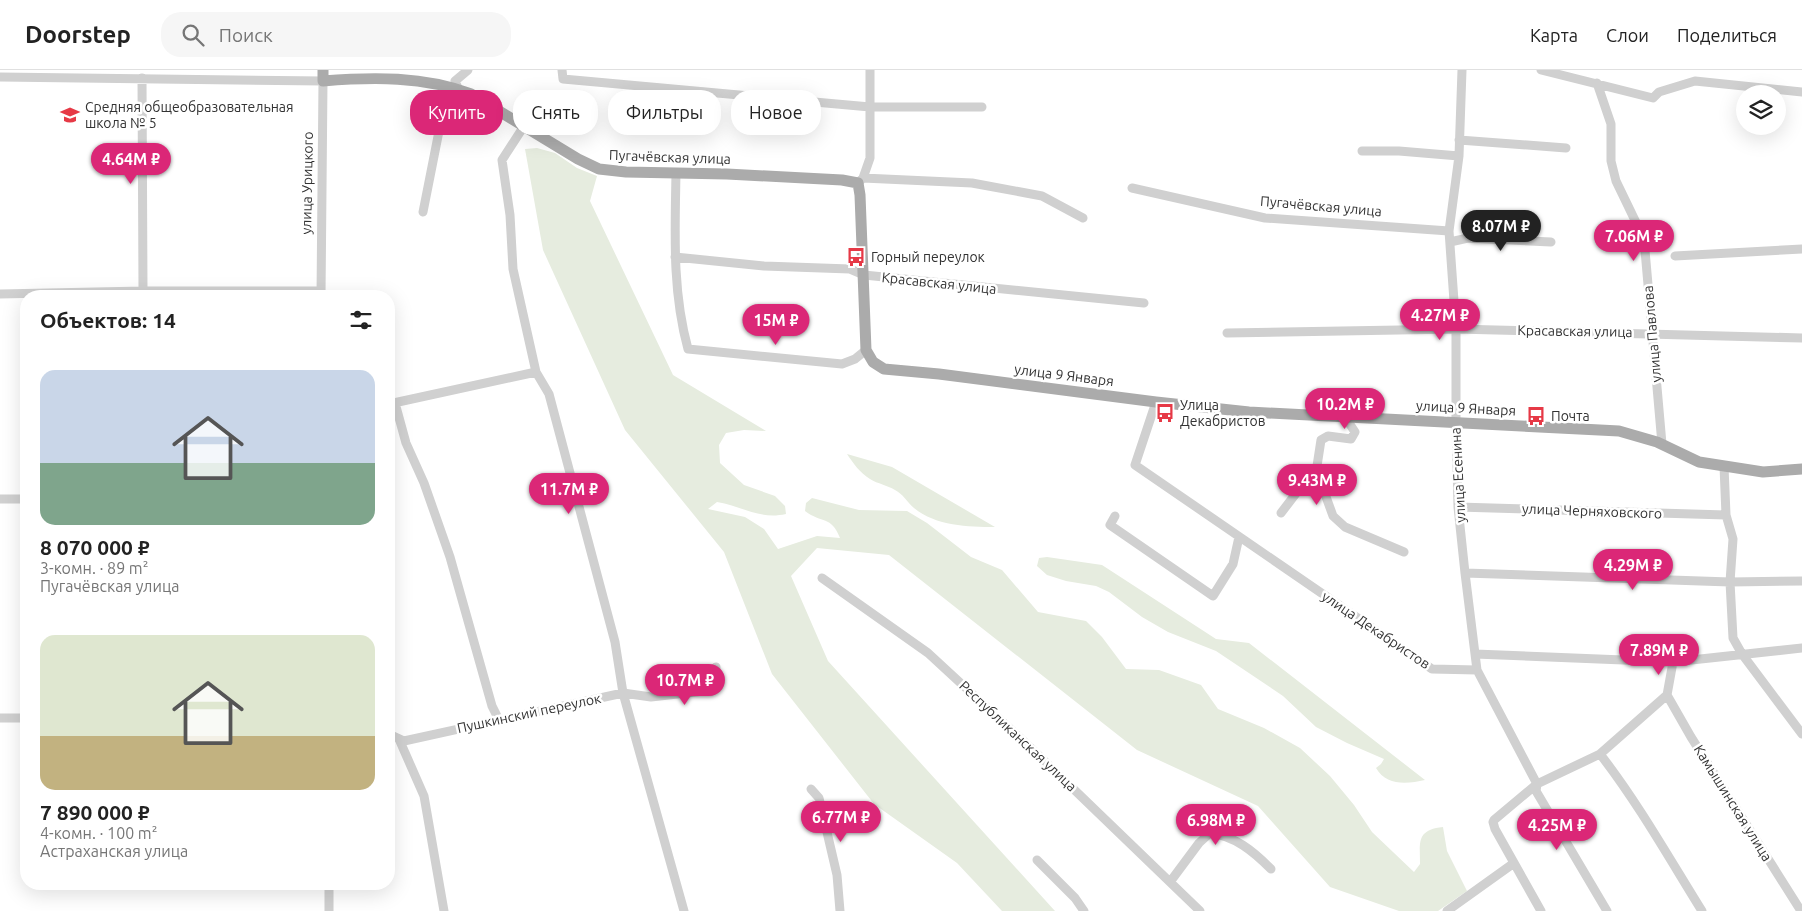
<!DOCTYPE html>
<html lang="ru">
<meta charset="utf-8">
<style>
:root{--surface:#fff;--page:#f6f6f6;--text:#222;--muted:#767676;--line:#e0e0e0;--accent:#db2777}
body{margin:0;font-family:Ubuntu,sans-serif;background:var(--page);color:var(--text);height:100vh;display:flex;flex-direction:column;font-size:19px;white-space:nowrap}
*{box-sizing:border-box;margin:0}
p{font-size:16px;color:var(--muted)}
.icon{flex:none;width:28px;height:28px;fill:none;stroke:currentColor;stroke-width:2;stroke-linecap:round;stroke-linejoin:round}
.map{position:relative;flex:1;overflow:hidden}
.panel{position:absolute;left:20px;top:220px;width:375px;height:600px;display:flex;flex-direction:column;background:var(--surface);border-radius:20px;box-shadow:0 5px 20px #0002}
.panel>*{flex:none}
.top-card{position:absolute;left:410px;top:20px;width:475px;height:45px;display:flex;gap:10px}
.controls{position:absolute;left:1736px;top:15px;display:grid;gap:10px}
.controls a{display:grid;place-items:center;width:50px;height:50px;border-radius:50%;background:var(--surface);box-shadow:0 5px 20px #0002;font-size:25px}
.price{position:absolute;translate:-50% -42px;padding:0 11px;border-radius:18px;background:var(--accent);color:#fff;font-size:16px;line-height:32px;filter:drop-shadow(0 1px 2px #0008)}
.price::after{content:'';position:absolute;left:50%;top:30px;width:15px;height:11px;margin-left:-8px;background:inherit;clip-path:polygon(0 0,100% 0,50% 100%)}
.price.current{background:#222;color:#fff}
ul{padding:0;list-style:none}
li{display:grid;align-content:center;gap:10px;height:265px;padding:0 20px}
li span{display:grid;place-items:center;height:155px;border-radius:15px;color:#555}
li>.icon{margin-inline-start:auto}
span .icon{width:90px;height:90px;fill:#fffc;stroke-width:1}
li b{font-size:21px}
h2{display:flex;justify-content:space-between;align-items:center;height:60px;padding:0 20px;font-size:21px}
.tag{padding:0 18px;border-radius:20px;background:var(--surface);box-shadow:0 5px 20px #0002;font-size:18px;line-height:45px}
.tag.current{background:var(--accent);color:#fff}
header{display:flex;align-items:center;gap:30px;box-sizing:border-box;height:70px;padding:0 25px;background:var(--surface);border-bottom:1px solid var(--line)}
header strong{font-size:24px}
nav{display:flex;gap:28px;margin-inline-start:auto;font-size:18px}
.search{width:350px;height:45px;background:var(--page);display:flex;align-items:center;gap:12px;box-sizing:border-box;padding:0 18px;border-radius:20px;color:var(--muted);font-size:19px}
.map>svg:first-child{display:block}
</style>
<header>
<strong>Doorstep</strong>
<div class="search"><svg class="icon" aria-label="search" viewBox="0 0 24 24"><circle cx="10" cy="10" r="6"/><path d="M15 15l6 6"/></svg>Поиск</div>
<nav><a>Карта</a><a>Слои</a><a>Поделиться</a></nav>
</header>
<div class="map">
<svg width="1802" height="841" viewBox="0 0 1802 841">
<rect width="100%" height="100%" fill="#fff"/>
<path fill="#e6ecdf" d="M537,78l18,5 22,15 20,8 -7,25 83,174 93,56 -22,-1 -18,3 -7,12 1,18 24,22 31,11 10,10 1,8c-27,6 -44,-8 -69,-12l-9,7 37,8 19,12 14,20 39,-13 23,2c-9,-23 -18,-14 -35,-27l1,-8 6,-5 47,12 48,1 20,12 44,34 31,13 36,42 48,9 16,16 24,32 33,1 42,15 17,24 46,19 36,20 30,28 24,29 18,27 42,40 6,-8c0,-22 -4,-34 23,-37l4,24 20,40 -29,20h-39l-69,-24 -72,-81 -121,-56 -248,-195 -72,-7 -26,28 37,85 227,250h-53l-45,-48 -83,-59 -102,-130 -48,-122 -99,-122 -82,-180 -18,-101z
M847,384l45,13 103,60c-27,0 -59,-1 -81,-19 -7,-6 -11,-14 -19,-18 -8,-5 -17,-6 -25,-11 -10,-6 -17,-16 -23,-25z
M1047,487l55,8 114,74 33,4 176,137c-18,4 -39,6 -49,-12l5,-4 3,-5 -37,-16 -31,-16 -33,-31 -67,-45 -48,-19 -26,-15 -33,-25 -13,-6 -30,-5 -19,-6 -10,-9 2,-8z"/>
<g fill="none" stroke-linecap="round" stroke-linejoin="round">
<path stroke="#d0d0d0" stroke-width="9" d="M562,0l1,9 307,28h112
M1462,0l-3,86 -10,75 7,98v94l2,84 7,66 12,97 60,114 -1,7 71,120
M1541,0l112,28 6,-6 36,-11 107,11
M0,7l323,4 -2,215
M142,8l1,213
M1597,13l14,41v37l5,20 28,58 18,205
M524,56l-22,34 8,55 3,54 23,103 13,22 66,248 8,51 61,218
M1459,70l107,8
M1362,81h37l60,5
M676,103c-1,59 -4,118 12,176l154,15 13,-5 11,-9
M863,108l7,-20v-88
M858,113l5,-5 109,5 70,13 41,22
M1132,118l133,30 184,13
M423,142l19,-96 17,-26 -4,-9 13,-11
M1450,172l18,-4 83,4
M1675,186l127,-7
M675,187l89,9 86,3 14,6 280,28
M0,224l143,-3h178
M1227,263l229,-4 346,9
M1156,332l-21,63 297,204 45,1
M395,333l11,40 18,40 26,74 42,149 7,14
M389,334l147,-32
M1345,347l10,15 -4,7 -23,-3 -7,4 -4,26 4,17 12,33 12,11 59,25
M1724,396l2,49 7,24 -3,43 3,56 9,16 60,80
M0,429h26
M1458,437l268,8
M1281,443l36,-47
M1115,446l-5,9 103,71 20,-32 6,-27
M1465,503l265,9 72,-1
M822,508l106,75 104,96 168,162
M1475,584l198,8 129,-14
M1667,625l24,42 110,174
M1667,625l6,-33
M0,648h26
M389,664l15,7 219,-48 28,4 53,-6 10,-11 2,-13
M399,669l25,57 20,115
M1600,684c38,49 69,104 102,157
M811,719l8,9 18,77 3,36
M1037,790l38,38 9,13
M1170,812l29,-39 11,-10c25,3 43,18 61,36
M329,814v27
M1447,841l67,-48
M1541,841l-46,-82 -2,-7 1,-2 43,-36 63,-30 67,-59"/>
<path stroke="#ababab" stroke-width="11" d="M323,0v11c49,-4 101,-5 148,13l107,65 21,10 27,3 101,2 115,6 16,3 2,12 6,155 7,12 11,7 55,5 217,28 93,10 370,19 38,11 42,20 64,10 39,-3"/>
</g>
<defs>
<g id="school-bare" transform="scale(1.5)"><path d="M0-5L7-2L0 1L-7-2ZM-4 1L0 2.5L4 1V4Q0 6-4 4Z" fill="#e63946" stroke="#fff" stroke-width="2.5" paint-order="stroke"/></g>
<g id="bus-bare" transform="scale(1.5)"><path d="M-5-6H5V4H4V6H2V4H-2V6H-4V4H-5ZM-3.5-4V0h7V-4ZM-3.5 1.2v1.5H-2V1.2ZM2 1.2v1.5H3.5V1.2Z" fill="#e63946" stroke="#fff" stroke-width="2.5" paint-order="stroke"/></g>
</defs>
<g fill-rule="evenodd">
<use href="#school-bare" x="70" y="45"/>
<use href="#bus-bare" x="856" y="187"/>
<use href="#bus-bare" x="1165" y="343"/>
<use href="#bus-bare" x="1536" y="346"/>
</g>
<g text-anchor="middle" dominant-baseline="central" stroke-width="5" stroke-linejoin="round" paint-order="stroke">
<g font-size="14" fill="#333" stroke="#fff" text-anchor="start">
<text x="85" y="37">Средняя общеобразовательная<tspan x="85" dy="16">школа № 5</tspan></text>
<text x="871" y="187">Горный переулок</text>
<text x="1180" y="335">Улица<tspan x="1180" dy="16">Декабристов</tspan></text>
<text x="1551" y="346">Почта</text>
</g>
<g font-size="14" fill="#333" stroke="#fff">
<text transform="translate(670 87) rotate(2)">Пугачёвская улица</text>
<text transform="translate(307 113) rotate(-89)">улица Урицкого</text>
<text transform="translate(1321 136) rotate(5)">Пугачёвская улица</text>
<text transform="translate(939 213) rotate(6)">Красавская улица</text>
<text transform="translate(1575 261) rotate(1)">Красавская улица</text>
<text transform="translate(1652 264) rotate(-95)">улица Павлова</text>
<text transform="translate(1064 305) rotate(7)">улица 9 Января</text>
<text transform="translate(1466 338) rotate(3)">улица 9 Января</text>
<text transform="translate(1458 405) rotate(-93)">улица Есенина</text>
<text transform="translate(1592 441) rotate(2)">улица Черняховского</text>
<text transform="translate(1376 560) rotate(34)">улица Декабристов</text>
<text transform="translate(529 643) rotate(-12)">Пушкинский переулок</text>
<text transform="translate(1018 666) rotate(43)">Республиканская улица</text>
<text transform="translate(1733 733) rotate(58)">Камышинская улица</text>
</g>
</g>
</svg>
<div class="controls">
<a><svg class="icon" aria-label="layers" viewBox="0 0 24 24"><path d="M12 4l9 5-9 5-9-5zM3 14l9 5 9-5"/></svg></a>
</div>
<b class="price" style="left:131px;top:115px">4.64M ₽</b>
<b class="price current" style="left:1501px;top:182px">8.07M ₽</b>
<b class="price" style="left:1634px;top:192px">7.06M ₽</b>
<b class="price" style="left:1440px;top:271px">4.27M ₽</b>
<b class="price" style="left:776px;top:276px">15M ₽</b>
<b class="price" style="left:1345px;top:360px">10.2M ₽</b>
<b class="price" style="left:1317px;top:436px">9.43M ₽</b>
<b class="price" style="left:569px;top:445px">11.7M ₽</b>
<b class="price" style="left:1633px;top:521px">4.29M ₽</b>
<b class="price" style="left:1659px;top:606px">7.89M ₽</b>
<b class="price" style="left:685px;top:636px">10.7M ₽</b>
<b class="price" style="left:841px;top:773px">6.77M ₽</b>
<b class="price" style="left:1216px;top:776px">6.98M ₽</b>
<b class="price" style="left:1557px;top:781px">4.25M ₽</b>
<div class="top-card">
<a class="tag current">Купить</a>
<a class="tag">Снять</a>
<a class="tag">Фильтры</a>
<a class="tag">Новое</a>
</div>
<section class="panel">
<h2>Объектов: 14<svg class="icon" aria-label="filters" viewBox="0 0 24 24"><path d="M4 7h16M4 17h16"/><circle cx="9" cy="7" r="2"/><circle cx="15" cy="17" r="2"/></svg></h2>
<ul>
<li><span style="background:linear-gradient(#c9d6e8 60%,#7fa58c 0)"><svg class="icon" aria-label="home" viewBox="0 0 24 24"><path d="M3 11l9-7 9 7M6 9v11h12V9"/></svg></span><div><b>8 070 000 ₽</b><p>3-комн. · 89 m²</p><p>Пугачёвская улица</p></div></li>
<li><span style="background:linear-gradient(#dfe7d0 65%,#c2b280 0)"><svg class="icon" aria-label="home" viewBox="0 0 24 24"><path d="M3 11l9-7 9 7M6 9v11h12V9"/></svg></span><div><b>7 890 000 ₽</b><p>4-комн. · 100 m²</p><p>Астраханская улица</p></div></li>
</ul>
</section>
</div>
